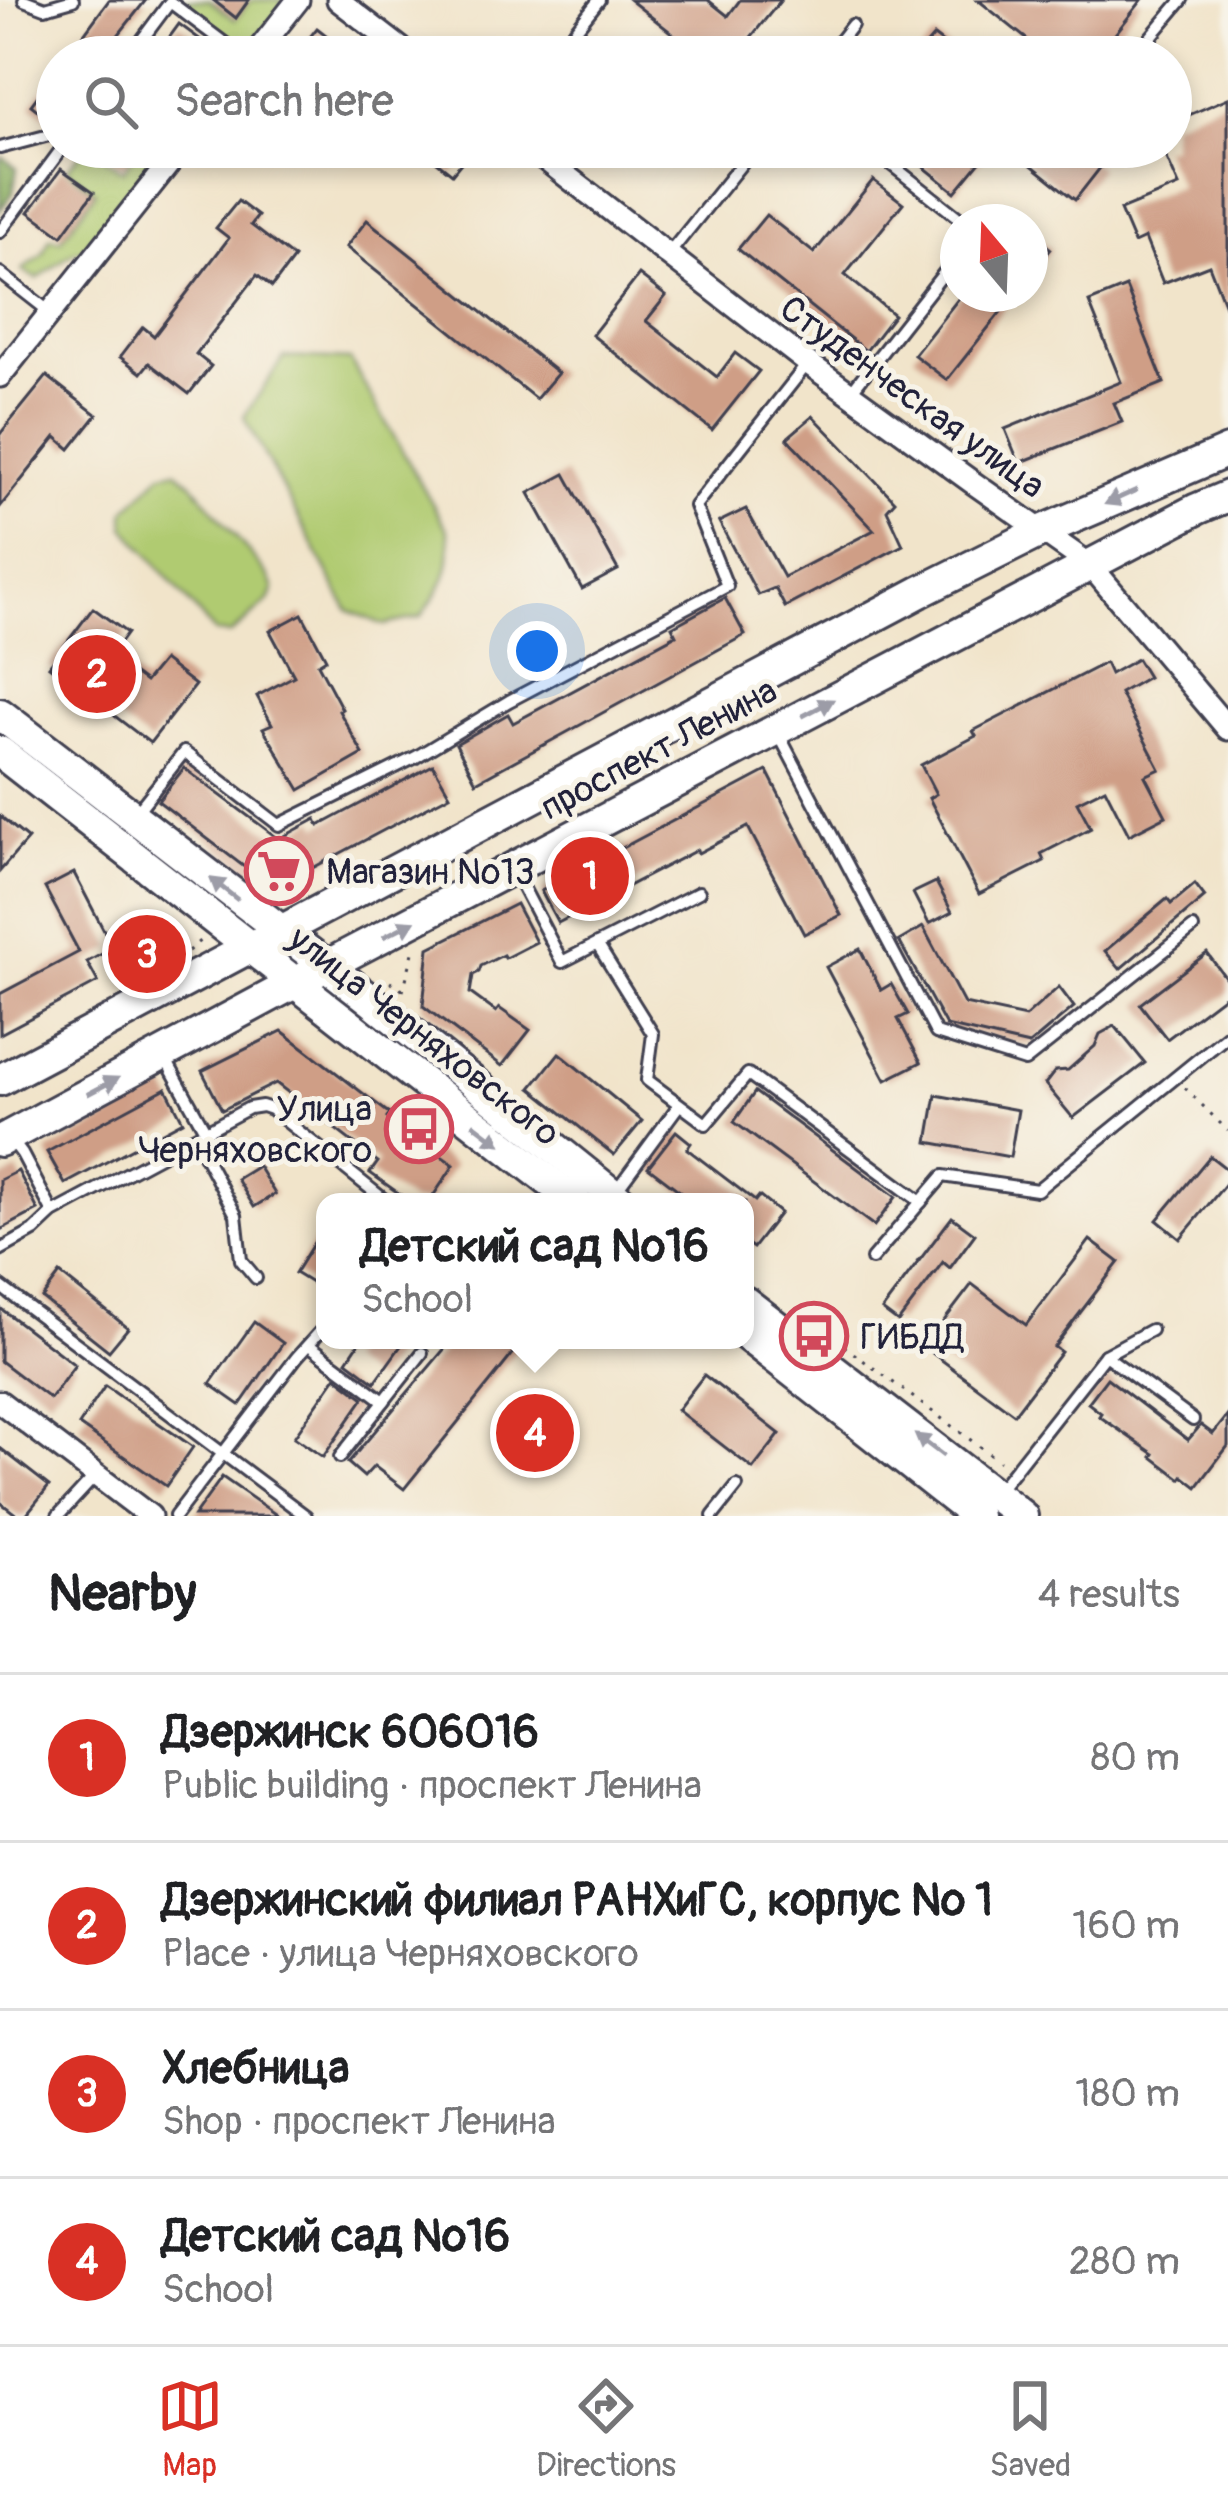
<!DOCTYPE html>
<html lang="en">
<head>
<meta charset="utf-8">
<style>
  :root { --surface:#fff; --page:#f6f6f6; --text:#202124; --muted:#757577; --line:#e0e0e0; --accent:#d93025 }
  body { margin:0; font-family:Pangolin,sans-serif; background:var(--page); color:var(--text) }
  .compass { position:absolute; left:940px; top:204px; width:108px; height:108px; border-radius:50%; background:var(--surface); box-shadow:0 6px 18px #0003; rotate:341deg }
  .you { position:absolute; left:537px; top:651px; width:42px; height:42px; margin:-30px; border:9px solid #fff; border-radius:50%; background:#1a73e8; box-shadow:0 0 0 18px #1a73e833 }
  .badge { display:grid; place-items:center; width:78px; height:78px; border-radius:50%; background:var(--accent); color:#fff; font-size:39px; font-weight:700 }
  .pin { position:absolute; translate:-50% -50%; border:6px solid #fff; box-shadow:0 3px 12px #0006 }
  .popup { position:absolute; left:316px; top:1193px; width:438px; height:156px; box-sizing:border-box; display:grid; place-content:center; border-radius:24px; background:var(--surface); filter:drop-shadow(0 3px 9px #0005); font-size:39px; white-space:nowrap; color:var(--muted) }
  .popup b { font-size:45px; color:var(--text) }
  .popup::after { content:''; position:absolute; left:50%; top:100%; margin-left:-24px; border:24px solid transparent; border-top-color:var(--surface) }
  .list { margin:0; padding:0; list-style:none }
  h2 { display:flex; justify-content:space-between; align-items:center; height:156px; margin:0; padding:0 48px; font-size:51px }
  h2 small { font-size:39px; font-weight:400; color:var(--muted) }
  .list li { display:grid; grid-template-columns:78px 1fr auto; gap:36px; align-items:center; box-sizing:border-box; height:168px; padding:0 48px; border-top:3px solid var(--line) }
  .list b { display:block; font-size:45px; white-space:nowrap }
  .list p { margin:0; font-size:39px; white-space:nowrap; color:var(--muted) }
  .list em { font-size:39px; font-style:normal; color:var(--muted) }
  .icon { flex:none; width:66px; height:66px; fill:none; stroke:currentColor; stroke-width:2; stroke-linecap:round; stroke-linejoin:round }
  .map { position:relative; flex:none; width:1228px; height:1516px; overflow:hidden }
  .search { position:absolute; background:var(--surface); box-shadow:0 6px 18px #0003; left:36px; right:36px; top:36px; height:132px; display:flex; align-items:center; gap:30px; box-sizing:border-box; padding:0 42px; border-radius:66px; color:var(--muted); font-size:45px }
  .sheet { height:828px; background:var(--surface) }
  nav { display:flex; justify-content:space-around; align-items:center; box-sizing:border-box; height:168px; border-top:3px solid var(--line); background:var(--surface); font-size:33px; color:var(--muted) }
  nav a { display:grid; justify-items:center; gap:6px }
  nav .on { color:var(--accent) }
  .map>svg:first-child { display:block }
  .green { fill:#b0cb71; stroke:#697656; stroke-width:3 }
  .forest { fill:#8caf63; stroke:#57684f; stroke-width:3 }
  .building { fill:#cf9e86 }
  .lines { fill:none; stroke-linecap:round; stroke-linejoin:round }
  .lane-casing { stroke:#413f50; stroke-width:16 }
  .street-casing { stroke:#413f50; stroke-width:27 }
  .secondary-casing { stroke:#413f50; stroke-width:36 }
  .path { stroke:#413f50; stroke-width:3; stroke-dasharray:3 9; stroke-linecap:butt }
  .lane { stroke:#fff; stroke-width:10 }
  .street { stroke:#fff; stroke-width:21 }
  .secondary { stroke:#fff; stroke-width:30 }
  .oneway { fill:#9c9ca7 }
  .labels { text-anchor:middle; stroke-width:10; stroke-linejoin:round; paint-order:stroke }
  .street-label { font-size:36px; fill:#22223b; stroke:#f7f3e8 }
  .poi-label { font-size:36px; fill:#22223b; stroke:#f7f3e8; text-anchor:start }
</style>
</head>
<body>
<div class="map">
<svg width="1228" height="1516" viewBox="0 0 1228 1516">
  <rect width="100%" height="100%" fill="#f7f3e8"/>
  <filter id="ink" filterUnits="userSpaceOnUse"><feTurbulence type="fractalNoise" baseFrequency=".00833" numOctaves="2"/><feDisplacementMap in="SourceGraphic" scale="24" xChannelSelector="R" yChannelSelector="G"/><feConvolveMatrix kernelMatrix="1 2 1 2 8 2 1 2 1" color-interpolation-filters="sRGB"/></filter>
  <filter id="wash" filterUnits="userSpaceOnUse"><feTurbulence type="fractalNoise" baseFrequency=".004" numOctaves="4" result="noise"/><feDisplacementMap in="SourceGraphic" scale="48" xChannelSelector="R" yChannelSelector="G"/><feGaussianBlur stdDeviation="2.7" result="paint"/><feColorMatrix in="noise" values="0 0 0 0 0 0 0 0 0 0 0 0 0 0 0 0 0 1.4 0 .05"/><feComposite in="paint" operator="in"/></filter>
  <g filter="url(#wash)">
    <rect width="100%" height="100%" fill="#f1e4ca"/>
    <g class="green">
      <path d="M179 0H209L235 20 251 0H283V6L250 49 240 48Z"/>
      <path d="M86 147H90L123 171 140 147H170L93 249 74 252 37 279 22 270 42 255 50 238 61 240 96 192 67 169Z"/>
      <path d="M284 357 350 360 448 531C454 570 443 585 421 617L384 625 348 610 244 417Z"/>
      <path d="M176 470 191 482 268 576 274 588 269 601 231 634 215 633 125 527V511L162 473Z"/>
    </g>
    <path class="forest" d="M3 157 17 168 13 193 0 210V161Z"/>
    <g id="blocks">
      <g class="building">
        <path d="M109 0H146L101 57H67Z"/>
        <path d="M213 0H249L236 18Z"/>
        <path d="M630 0H708L728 16 740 0H781L735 57H702Z"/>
        <path d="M978 0H1142L1097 57H1049Z"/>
        <path d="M179 24 224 57H155Z"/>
        <path d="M317 28 354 57H294Z"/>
        <path d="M934 36 961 57H916Z"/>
        <path d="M57 70V112L50 120 31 105Z"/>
        <path d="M1228 98V311H1227L1209 265 1163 283 1145 238 1134 243 1120 210 1179 186 1162 147H1171V123Z"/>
        <path d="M98 147H137L123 166Z"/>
        <path d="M418 147H474L452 174Z"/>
        <path d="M899 147H992L955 192Z"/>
        <path d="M1009 147H1073L1100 168 1075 200Z"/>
        <path d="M61 169 94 192 62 236 29 212Z"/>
        <path d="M873 180 903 203 845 275 894 315 866 351 738 249 766 215 814 253Z"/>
        <path d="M238 201 258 216 251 225 294 258 272 287 257 275 196 354 211 366 189 394 149 363 141 373 120 357 143 327 154 336 229 238 216 228Z"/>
        <path d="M367 220 558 373 536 399 346 247Z"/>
        <path d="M1030 232 1051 249 1030 275Z"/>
        <path d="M639 275 666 296 646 321 717 377 735 353 759 371 712 430 592 335Z"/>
        <path d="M1126 287 1164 383 1114 403 1122 422 1019 463 1005 429 1121 382 1089 302Z"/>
        <path d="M962 294H1015L947 380 914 355Z"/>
        <path d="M47 376 97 415 70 449 56 437 0 507V434Z"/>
        <path d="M813 416 895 501 887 510 903 545 785 607 775 588 758 595 719 522 746 509 784 577 874 530 787 438Z"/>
        <path d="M565 474 618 570 582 589 529 493Z"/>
        <path d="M725 598 745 635 476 782 456 744 508 714 513 723 676 635 672 627Z"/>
        <path d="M93 608 127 633 110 656 145 682 163 660 195 685 150 743 49 666Z"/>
        <path d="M302 614 326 659 318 664 342 709 339 711 363 754 300 790 263 728 272 724 257 696 294 676 270 631Z"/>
        <path d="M1137 659 1148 677 1120 693 1160 769 1145 776 1166 816 1129 835 1105 788 1077 802 1091 828 1041 854 1044 861 979 894 929 798 936 794 921 765 976 736 973 731 1105 663 1110 674Z"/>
        <path d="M433 765 450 795 273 889 158 801 184 768 279 839 316 819 319 826Z"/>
        <path d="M767 771 841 915 804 934 748 827 698 853 697 850 558 923 541 891Z"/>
        <path d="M0 816 28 839 0 871Z"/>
        <path d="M74 873 113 948 87 962 98 982 0 1034V994L79 952 45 888Z"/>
        <path d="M936 882 952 912 929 924 913 893Z"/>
        <path d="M1195 884 1205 897 1120 969 1105 951 1167 899 1171 904Z"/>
        <path d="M516 904 536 942 505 958 503 955 481 966 479 972 473 975 470 993 496 1012 499 1008 530 1030 502 1066 423 1006 429 948Z"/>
        <path d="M151 925 165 952 131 969 117 942Z"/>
        <path d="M923 927 964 1004 1025 1017 1059 987 1074 1007 1029 1045 946 1026 899 941Z"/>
        <path d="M860 949 881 990 891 984 908 1014 898 1019 921 1062 886 1080 826 967Z"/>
        <path d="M1207 953 1228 981V993L1167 1039 1140 1004Z"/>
        <path d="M1115 1026 1145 1063 1073 1118 1045 1084 1055 1071 1068 1070 1095 1046 1100 1034Z"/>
        <path d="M282 1031 390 1114 387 1118 454 1165 429 1202H411L370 1173 378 1162 276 1083 222 1110 202 1071Z"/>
        <path d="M559 1053 642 1121 614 1155 531 1088Z"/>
        <path d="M166 1088 183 1121 65 1184 47 1152Z"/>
        <path d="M755 1092 896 1197 874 1226 734 1122Z"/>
        <path d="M936 1095 1018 1110 1010 1157 928 1142Z"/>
        <path d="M676 1131 691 1143 687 1149 755 1201 759 1196 780 1213 753 1248 745 1242V1202H694L648 1167Z"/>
        <path d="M1210 1156 1228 1170V1181L1180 1239 1157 1220Z"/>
        <path d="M258 1166 275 1194 254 1207 237 1179Z"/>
        <path d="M18 1171 38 1210 0 1230V1180Z"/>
        <path d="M952 1217 975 1234 950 1268 943 1262 898 1322 882 1310Z"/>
        <path d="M325 1225V1272L316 1286 295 1273Z"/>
        <path d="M1090 1240 1119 1262 1054 1347 1061 1352 1014 1414 924 1347 972 1284 1026 1325Z"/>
        <path d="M60 1274 128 1328 109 1351 42 1298Z"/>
        <path d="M0 1308 75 1365 50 1399 0 1361Z"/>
        <path d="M254 1322 283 1343 240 1405 210 1384Z"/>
        <path d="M361 1340H405L375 1382 347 1361Z"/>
        <path d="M452 1340H524L404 1489 374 1466 364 1477 348 1463Z"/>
        <path d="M704 1375 780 1434 753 1469 677 1410Z"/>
        <path d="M336 1377 364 1398 323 1457 294 1437Z"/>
        <path d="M1107 1378 1188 1440 1201 1425 1213 1434 1228 1415V1446L1197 1487 1183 1476 1181 1479 1152 1457 1154 1454 1099 1416 1101 1413 1088 1403Z"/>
        <path d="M105 1386 193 1447 166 1486 79 1425Z"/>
        <path d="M0 1448 49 1486 25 1516H18L0 1502Z"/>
        <path d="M222 1477 278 1516H194Z"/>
      </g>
    </g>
  </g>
  <g filter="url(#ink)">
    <use href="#blocks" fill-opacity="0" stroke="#413f50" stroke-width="3"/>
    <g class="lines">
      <g class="lane-casing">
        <g id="lane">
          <path d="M24 0 45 8 73 0"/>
          <path d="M129 57 170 2 243 57"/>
          <path d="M554 57 599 0"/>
          <path d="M827 57 852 25"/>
          <path d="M1134 57 1182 0"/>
          <path d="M869 147 964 222"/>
          <path d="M0 148 57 133"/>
          <path d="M0 232 63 147"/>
          <path d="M668 255 755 147"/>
          <path d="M0 273 51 313"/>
          <path d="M850 393 958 255"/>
          <path d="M778 733 936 1033 1025 1061 1193 928"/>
          <path d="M136 813 184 752 279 825 416 757 509 701 727 586 695 506 808 363"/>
          <path d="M515 872 562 962 699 892"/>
          <path d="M597 944 653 1034 647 1080 706 1124 748 1074 921 1202"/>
          <path d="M165 1058 206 1132"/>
          <path d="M10 1138 22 1154 53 1213"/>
          <path d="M195 1138 236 1215 241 1260 256 1278"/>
          <path d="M615 1192 679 1105"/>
          <path d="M0 1250 34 1231 53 1213 249 1108 262 1106 271 1109 387 1202"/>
          <path d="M872 1259 943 1176 1037 1190 1228 1035"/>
          <path d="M0 1286 306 1516"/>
          <path d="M309 1345 384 1401"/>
          <path d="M1105 1355 1193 1420"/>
          <path d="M340 1457 422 1353"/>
          <path d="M997 1492 1105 1355 1151 1330"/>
          <path d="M58 1516 96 1475"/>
          <path d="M175 1516 297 1357 325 1326"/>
          <path d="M713 1516 737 1486"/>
        </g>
      </g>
      <g class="street-casing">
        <g id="street">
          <path d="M338 0 412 57"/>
          <path d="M253 57 298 0"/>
          <path d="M529 147 808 363 972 482 1090 565 1228 729"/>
          <path d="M0 376 182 147"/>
          <path d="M0 1402 150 1516"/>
        </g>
      </g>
      <g class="secondary-casing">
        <g id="secondary">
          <path d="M0 714 366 996 622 1202"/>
          <path d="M0 752 576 1202"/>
          <path d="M0 1080 920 592 1042 531 1228 451"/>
          <path d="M0 1141 345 956 1197 509 1228 496"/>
          <path d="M745 1302 1022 1516"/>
          <path d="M745 1334 976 1516"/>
        </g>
      </g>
      <g class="path">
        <path d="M188 951 202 939"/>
        <path d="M390 982 404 991"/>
        <path d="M403 991 414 949"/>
        <path d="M1185 1088 1228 1131"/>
        <path d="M844 1346 999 1461"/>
      </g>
      <use href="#lane" class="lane"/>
      <use href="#street" class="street"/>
      <use href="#secondary" class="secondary"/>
    </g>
    <defs><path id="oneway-solid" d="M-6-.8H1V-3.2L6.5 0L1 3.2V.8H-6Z" transform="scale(3)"/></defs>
    <g class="oneway">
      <use href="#oneway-solid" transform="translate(1121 497) rotate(156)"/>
      <use href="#oneway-solid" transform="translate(818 708) rotate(-28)"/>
      <use href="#oneway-solid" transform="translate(224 889) rotate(-142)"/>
      <use href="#oneway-solid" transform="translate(399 929) rotate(-27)"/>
      <use href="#oneway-solid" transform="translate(103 1086) rotate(-28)"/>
      <use href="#oneway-solid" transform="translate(487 1134) rotate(37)"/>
      <use href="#oneway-solid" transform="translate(929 1445) rotate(-143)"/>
    </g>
  </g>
  <defs>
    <g id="supermarket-ring" transform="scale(3.45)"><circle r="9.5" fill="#f7f3e8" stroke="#d1495b" stroke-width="1.5"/><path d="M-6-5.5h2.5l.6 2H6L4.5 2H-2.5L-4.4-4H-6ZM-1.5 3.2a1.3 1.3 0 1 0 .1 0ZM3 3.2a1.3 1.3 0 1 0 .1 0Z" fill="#d1495b"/></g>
    <g id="bus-ring" transform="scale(3.45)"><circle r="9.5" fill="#f7f3e8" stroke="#d1495b" stroke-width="1.5"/><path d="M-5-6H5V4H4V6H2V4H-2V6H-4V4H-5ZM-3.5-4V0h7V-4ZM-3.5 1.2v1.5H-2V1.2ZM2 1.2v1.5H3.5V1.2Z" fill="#d1495b"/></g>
  </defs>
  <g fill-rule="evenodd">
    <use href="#supermarket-ring" x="279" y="871"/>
    <use href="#bus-ring" x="419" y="1129"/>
    <use href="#bus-ring" x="814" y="1336"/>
  </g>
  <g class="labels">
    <g class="street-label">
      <text transform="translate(913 396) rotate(36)" y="13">Студенческая улица</text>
      <text transform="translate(658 748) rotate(-28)" y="13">проспект Ленина</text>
      <text transform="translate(425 1035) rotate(38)" y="13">улица Черняховского</text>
    </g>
    <g class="poi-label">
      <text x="326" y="884">Магазин №13</text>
      <text x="372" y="1121" text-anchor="end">Улица<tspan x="372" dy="41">Черняховского</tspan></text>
      <text x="860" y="1349">ГИБДД</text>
    </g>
  </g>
</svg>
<svg class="compass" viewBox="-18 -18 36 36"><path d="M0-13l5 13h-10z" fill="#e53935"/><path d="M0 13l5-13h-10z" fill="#757577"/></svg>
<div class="you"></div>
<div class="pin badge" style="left:590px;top:876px">1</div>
<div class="pin badge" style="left:97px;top:674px">2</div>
<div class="pin badge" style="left:147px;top:954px">3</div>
<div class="pin badge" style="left:535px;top:1433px">4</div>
<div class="popup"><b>Детский сад №16</b>School</div>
<div class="search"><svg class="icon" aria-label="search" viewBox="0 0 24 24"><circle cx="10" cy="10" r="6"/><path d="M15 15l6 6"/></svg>Search here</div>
</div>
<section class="sheet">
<h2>Nearby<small>4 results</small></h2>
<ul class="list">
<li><span class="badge">1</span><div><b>Дзержинск 606016</b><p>Public building · проспект Ленина</p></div><em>80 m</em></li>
<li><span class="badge">2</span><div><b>Дзержинский филиал РАНХиГС, корпус № 1</b><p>Place · улица Черняховского</p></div><em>160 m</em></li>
<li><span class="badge">3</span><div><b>Хлебница</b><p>Shop · проспект Ленина</p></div><em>180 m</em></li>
<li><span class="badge">4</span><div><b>Детский сад №16</b><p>School</p></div><em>280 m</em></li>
</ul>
</section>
<nav>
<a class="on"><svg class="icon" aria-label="map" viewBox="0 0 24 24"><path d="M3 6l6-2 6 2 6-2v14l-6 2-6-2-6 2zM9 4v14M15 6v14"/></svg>Map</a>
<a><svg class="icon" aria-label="directions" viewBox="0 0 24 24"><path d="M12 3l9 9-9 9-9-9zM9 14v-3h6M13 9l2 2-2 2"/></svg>Directions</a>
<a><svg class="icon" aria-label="saved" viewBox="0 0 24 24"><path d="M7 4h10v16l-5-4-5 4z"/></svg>Saved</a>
</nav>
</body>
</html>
